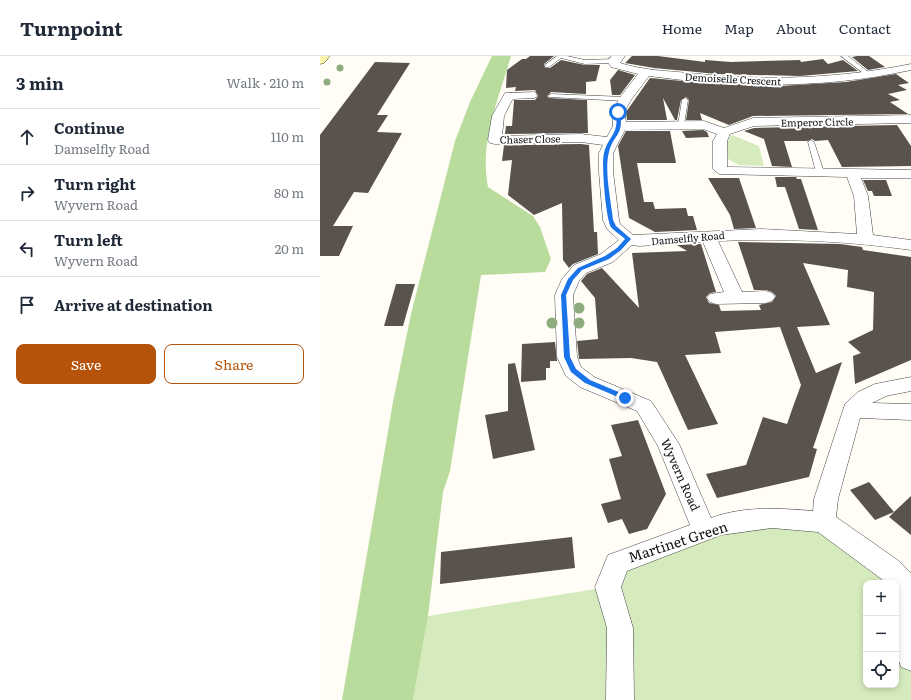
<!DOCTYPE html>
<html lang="en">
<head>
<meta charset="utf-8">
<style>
  :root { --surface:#fff; --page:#f2f2f3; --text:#1f2937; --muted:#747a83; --line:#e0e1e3; --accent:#b45309 }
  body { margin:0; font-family:Literata,serif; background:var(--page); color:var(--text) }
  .controls { position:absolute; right:12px; bottom:12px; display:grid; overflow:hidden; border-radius:8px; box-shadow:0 2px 6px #0003 }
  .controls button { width:36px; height:36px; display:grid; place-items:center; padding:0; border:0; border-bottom:1px solid var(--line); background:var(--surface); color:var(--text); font:20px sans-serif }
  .stop { position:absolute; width:12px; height:12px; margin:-9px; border:3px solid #1a73e8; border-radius:50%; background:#fff }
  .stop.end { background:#1a73e8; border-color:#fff; box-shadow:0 1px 4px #0008 }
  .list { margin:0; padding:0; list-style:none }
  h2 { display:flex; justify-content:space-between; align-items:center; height:52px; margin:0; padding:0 16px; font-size:17px }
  h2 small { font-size:13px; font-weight:400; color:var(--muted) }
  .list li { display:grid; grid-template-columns:26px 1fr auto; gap:12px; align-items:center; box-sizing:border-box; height:56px; padding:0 16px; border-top:1px solid var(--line) }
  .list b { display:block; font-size:15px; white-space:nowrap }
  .list p { margin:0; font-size:13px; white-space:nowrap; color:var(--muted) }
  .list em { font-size:13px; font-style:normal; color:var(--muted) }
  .actions { display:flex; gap:8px; padding:12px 16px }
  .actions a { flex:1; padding:9px 0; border:1px solid var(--accent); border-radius:8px; text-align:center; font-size:14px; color:var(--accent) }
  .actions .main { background:var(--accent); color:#fff }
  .icon { flex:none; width:22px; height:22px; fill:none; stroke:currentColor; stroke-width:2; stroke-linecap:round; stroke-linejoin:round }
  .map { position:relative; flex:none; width:591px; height:644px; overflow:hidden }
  header { display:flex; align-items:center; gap:24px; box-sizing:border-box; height:56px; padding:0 20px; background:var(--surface); border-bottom:1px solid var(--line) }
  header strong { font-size:19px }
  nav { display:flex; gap:22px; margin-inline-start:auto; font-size:14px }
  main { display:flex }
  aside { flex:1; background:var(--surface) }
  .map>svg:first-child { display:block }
  .green { fill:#d5ebbd; fill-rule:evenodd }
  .forest { fill:#b9dc9c }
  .building { fill:#5a524d }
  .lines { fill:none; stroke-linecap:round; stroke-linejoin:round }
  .lane-casing { stroke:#444; stroke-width:1 }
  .street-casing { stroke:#444; stroke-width:1 }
  .secondary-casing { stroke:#333; stroke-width:1 }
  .lane { fill:#fff; fill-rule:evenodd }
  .street { fill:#fff; fill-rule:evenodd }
  .secondary { fill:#fff6b0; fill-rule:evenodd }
  .tree { fill:#8dad7f }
  .route { fill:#1a73e8 }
  .labels { text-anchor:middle; stroke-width:4; stroke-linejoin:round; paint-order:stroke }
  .far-street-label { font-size:10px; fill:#111; stroke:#fff }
  .street-label { font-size:12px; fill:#111; stroke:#fff }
  .near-street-label { font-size:14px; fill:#111; stroke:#fff }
</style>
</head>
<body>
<header>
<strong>Turnpoint</strong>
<nav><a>Home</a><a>Map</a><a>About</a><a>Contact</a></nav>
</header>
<main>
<aside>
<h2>3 min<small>Walk · 210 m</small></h2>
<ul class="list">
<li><svg class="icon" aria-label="ahead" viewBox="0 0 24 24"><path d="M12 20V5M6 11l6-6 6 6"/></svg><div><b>Continue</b><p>Damselfly Road</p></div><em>110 m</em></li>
<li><svg class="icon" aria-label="right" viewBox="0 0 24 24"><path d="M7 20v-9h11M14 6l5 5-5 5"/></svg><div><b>Turn right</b><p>Wyvern Road</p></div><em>80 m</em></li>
<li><svg class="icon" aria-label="left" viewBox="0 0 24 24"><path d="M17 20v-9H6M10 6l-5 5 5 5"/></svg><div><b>Turn left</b><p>Wyvern Road</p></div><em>20 m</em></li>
<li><svg class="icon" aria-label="arrive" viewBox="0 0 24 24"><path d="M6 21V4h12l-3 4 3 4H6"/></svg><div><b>Arrive at destination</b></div></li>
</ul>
<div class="actions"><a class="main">Save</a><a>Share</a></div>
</aside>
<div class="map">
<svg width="591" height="644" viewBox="0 0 591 644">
  <rect width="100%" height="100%" fill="#fffdf5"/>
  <g class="green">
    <path d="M412 79 439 90 444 110 419 109 408 103 407 86Z"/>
    <path d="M503 466 584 527 591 601V644H93L108 560 288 531 297 507 384 474ZM546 527H576V629H546Z"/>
  </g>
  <path class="forest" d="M172 0H191C179 42 159 86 168 131L213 160 220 171 231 203 225 216 161 219 130 415 123 436 108 560 93 644H22L73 346 91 258 135 85 150 46Z"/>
  <g class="building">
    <path d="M210 0H234L224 8 225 12H230L241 4 265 9H280L276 25 266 26V38L231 36 227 40 229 42 267 44 268 77 185 78 186 70H192L194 44H215L218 40 215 34 195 35 196 31 186 32 187 14 202 3H206Z"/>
    <path d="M312 0H338L385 6V4L411 6 480 4 481 6 503 3 508 8 523 4 538 15 480 20 397 18 334 12 305 7Z"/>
    <path d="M537 0H549L565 11 548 14 532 1Z"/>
    <path d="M55 6 90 7 57 59H68L57 76 82 77 48 137 34 136 13 170H33L19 200H0V79Z"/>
    <path d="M298 14 315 19 300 39H292L290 24Z"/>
    <path d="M576 18 589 27 578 29 587 34 568 38 580 44 570 46 588 58 433 60 409 69 380 57 382 64H366L369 44 366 41 361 44 357 64H355L343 42 347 64H307L306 56 330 22 395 28 460 30 526 26Z"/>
    <path d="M577 69 591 90V110L522 111 508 84 495 85 492 83 487 85H464L472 111 452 110 444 83 424 75 434 72Z"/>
    <path d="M383 74 387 76 389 81 366 82 362 75Z"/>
    <path d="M306 75H350L356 107H317L324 146H333L335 153 366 152 368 160H373L377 174 335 176 309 162 298 90Z"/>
    <path d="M261 88 269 89 274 176H277L278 198 253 208 249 212 243 204 242 147 214 159 188 139 192 104 182 105 184 89Z"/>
    <path d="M455 121H476L477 123H481L498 174 479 173 465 131H457Z"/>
    <path d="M388 122H419L436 172 414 173 410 159Z"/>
    <path d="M543 124H566L572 140H554L552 135H548Z"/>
    <path d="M418 186 520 188 542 191 543 194 591 201V304L535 328 533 300 541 297 528 286 553 274 554 236 527 231 528 214 483 207 510 269 477 271 496 317 522 306 493 392 497 393 489 421 397 442 386 418 426 409 443 361 467 368 474 348 481 329 460 271 395 276 401 297 365 299 398 368 368 374 337 306 311 302 259 303 257 285 278 283 275 242 261 225 267 218 282 212 319 252 312 197 367 195 357 189 381 188 396 236 390 237 386 241 389 247 399 249 401 255 441 254 439 249 452 246 456 240 452 236 446 234H434Z"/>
    <path d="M76 228H95L83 270H64Z"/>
    <path d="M235 286 237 305H230V312H226V324L201 326 202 288Z"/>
    <path d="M195 307 215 394 173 403 165 359 188 355V308Z"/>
    <path d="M318 364 346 438 327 473 309 478 302 463 288 467 281 448 301 443 289 403 302 400 291 369Z"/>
    <path d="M549 426 574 456 591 440V479L569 461 574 456 555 464 530 434Z"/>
    <path d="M252 481 255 512 120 528 121 496Z"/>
  </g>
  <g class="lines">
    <g class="lane-casing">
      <g id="lane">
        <path d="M237 0H247L265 4 293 3 296 5 293 7 265 8 241 2 229 11H225V9Z"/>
        <path d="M521 0H528L552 19 547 20Z"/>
        <path d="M231 38 305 41 308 43 305 45 229 41 228 40Z"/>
        <path d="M365 42 368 44 364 69 361 71 358 69 362 44Z"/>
        <path d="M491 84 494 86 504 116 503 118 496 116 488 86Z"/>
      </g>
    </g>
    <g class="street-casing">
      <path id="street" d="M292 0H305L300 7C322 14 346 15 369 17 444 25 517 23 591 8V14C504 33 417 32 329 20L311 44 304 56 306 66 384 65 404 72 433 62 591 59V67L434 70 410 78 407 85V111L591 114V122H541L548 140 553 179 591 184V194C527 185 463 182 398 185L422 236 446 235 452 237 455 241 452 245 446 247 396 248 390 246 387 242 390 238 404 236 383 186 319 190 312 189 293 206 266 217 259 225 253 239 257 301 261 311 274 321 331 345 359 388 391 462C423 450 459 452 493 455L494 443 525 348 538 336 555 328 591 321V335L566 340 552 347 591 348V364L540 362 518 443 516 461 579 505 591 517V615L581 611 576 596V527H567L498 476 452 472 401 479 307 515 301 531 313 572 314 644H286L287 572 275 531 288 499 370 469 338 390 317 355 260 331 246 320 237 301 235 239 242 223 254 209 281 198 299 184 287 173 283 164 279 116V97L283 89 261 86 175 88 170 87 168 84 172 60 185 37 215 36 217 39 215 42 193 43 191 46 184 60 182 80 261 78 287 81 293 70 292 56 301 40 318 18 291 11 287 5ZM383 73 397 78 393 85V113L399 118 527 121 534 140 537 178 441 173 313 179 300 168 299 164 293 116V97L305 74Z"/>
    </g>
    <g class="secondary-casing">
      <path id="secondary" d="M0 0H10L4 7 0 8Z"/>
    </g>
    <use href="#lane" class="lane"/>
    <use href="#street" class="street"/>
    <use href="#secondary" class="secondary"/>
  </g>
  <g class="tree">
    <circle cx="20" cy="12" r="3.5"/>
    <circle cx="7" cy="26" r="3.5"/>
    <circle cx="259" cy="252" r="5.5"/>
    <circle cx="232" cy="267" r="5.5"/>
    <circle cx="259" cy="267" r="5.5"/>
  </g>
  <path class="route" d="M296 56H300C304 80 294 77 289 96 284 114 291 145 293 164L296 170 311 183 301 194 289 203 262 214 253 224 246 239 250 301 256 313 270 324 308 340V344H305L265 327 251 316 244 301 241 239 248 223 258 212 285 200 297 192 305 183C301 179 294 175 291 171 286 163 281 107 284 97 289 78 299 80 296 56Z"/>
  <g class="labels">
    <g class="far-street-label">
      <text transform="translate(413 23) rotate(3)" y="4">Demoiselle Crescent</text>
      <text transform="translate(497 66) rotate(-1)" y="4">Emperor Circle</text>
      <text transform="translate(210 83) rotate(-1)" y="4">Chaser Close</text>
      <text transform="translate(368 182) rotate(-5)" y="4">Damselfly Road</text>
    </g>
    <g class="street-label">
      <text transform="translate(360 419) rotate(66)" y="4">Wyvern Road</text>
    </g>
    <g class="near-street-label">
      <text transform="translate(358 486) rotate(-18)" y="5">Martinet Green</text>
    </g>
  </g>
</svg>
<div class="controls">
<button>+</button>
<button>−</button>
<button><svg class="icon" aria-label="locate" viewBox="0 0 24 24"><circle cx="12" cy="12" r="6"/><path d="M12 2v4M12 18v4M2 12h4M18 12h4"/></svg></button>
</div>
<div class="stop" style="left:298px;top:56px"></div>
<div class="stop end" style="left:305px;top:342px"></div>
</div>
</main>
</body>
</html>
